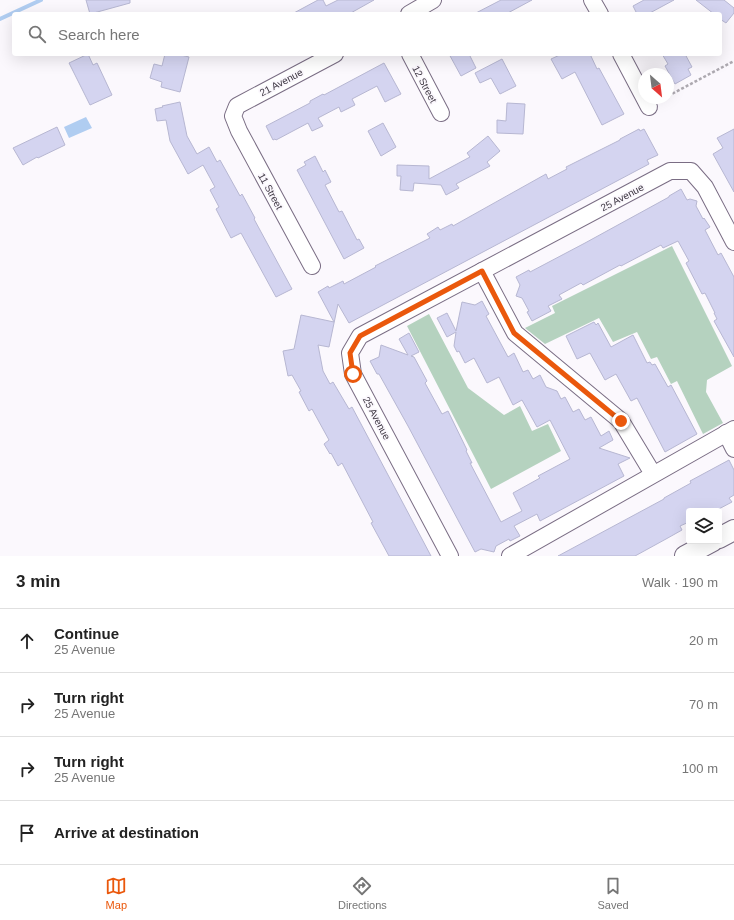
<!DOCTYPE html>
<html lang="en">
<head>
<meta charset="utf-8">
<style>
  :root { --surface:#fff; --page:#f2f2f2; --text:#222; --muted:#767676; --line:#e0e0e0; --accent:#ea580c }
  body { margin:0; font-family:Helvetica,sans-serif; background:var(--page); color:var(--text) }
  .controls { position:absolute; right:12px; bottom:12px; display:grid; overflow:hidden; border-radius:4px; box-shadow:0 4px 16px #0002 }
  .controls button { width:36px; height:36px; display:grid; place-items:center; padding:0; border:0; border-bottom:1px solid var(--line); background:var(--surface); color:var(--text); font:20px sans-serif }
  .compass { position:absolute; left:638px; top:68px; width:36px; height:36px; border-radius:50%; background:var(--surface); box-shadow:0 4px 16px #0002; rotate:152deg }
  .stop { position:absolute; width:12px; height:12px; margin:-9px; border:3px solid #ea580c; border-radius:50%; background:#fff }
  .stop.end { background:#ea580c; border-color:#fff; box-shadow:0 1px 4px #0008 }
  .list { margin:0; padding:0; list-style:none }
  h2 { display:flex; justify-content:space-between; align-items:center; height:52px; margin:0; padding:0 16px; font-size:17px }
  h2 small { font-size:13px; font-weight:400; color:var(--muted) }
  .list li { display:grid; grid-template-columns:26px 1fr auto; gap:12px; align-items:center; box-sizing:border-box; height:64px; padding:0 16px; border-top:1px solid var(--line) }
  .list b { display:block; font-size:15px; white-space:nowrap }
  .list p { margin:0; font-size:13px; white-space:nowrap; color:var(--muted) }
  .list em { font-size:13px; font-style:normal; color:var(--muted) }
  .icon { flex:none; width:22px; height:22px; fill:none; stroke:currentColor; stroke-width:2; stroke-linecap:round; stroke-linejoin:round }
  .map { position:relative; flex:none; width:734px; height:556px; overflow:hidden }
  .search { position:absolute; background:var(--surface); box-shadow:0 4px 16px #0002; left:12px; right:12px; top:12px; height:44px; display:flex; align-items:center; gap:10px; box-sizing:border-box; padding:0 14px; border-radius:4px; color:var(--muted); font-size:15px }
  .sheet { height:308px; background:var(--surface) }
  nav { display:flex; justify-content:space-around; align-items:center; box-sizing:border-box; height:56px; border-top:1px solid var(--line); background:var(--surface); font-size:11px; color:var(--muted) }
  nav a { display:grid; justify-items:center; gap:2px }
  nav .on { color:var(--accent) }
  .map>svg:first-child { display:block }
  .green { fill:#b5d2bf }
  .water { fill:#b0cdf1 }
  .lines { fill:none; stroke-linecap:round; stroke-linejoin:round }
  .stream { stroke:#b0cdf1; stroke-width:4 }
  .building { fill:#d4d4f0; stroke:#b7b7d2 }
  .minor-casing { stroke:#7a6d84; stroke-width:18 }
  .tertiary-casing { stroke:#7a6d84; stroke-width:22 }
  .path { stroke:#ada9b0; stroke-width:2.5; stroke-dasharray:3 2; stroke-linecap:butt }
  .minor { stroke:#fff; stroke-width:16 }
  .tertiary { stroke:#fff; stroke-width:20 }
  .route { stroke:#ea580c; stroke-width:5 }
  .labels { text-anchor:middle; stroke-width:3.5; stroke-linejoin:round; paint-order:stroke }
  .street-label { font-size:10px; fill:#403a45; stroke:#fbf8fd }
</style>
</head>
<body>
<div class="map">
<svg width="734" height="556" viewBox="0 0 734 556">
  <rect width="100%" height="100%" fill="#fbf8fd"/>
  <g class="green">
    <path d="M672 246 732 366 707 380 706 392 723 423 703 434 677 381 671 384 657 357 651 359 637 332 613 342 599 318 545 344 525 328 555 313 552 306Z"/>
    <path d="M429 314 468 388 504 415 520 406 532 431 548 424 561 451 491 489 407 326Z"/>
  </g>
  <path class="water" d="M86 117 92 128 69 138 64 127Z"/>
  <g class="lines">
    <path class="stream" d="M0 19 41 0"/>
  </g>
  <g class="building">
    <path d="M86 0H130V3L90 14Z"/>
    <path d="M318 0H323L326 6 338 0H374L349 14H292Z"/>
    <path d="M501 0H532L506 14H474Z"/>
    <path d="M644 0H674L648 14H637L633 6Z"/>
    <path d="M696 0H724L734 8V13L726 23 720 19V14H714Z"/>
    <path d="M88 54 93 65 97 63 112 95 90 105 69 63Z"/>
    <path d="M165 54H177L189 57 180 92 161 87 162 82 150 78 154 64 162 66Z"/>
    <path d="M449 54H469L476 68 461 76Z"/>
    <path d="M562 54H590L597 69 599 68 624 114 602 125 575 72 562 79 551 59Z"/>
    <path d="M662 54H685L692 67 688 69 691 75 675 84 665 66 668 64Z"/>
    <path d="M502 59 516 86 500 94 491 78 480 83 475 73Z"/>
    <path d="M384 63 401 94 385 102 377 86 352 99 355 105 341 112 339 107 318 118 323 126 312 131 308 123 276 140 275 139 273 140 266 126 310 103V101L323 94 324 95Z"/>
    <path d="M180 102 187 136 197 154 209 147 217 162 220 160 240 196 242 194 255 218 254 219 292 289 276 297 241 233 231 238 216 209 219 207 210 190 215 187 203 165 188 174 170 141 166 120 157 121 155 109 163 107 162 106Z"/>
    <path d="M507 103 525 104 523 134 497 133V120L506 121Z"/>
    <path d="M383 123 396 147 381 156 368 131Z"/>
    <path d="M57 127 65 145 38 158 37 157 23 165 13 148Z"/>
    <path d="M639 129 640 131 644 129 658 155 647 160 649 164 349 323 338 304 329 347 318 345 323 371 330 384 333 382 349 409 352 407 431 556H389L371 523 373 522 342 463 338 466 331 453 330 454 324 444 329 440 312 409 309 411 299 392 301 391 292 375 288 376 283 351 294 349 301 315 334 322 318 292 328 286 329 288 343 281 344 284 376 267 375 266 430 238 427 234 438 227 440 230 452 224 453 226 546 174 548 179 567 169 566 167 620 140V139Z"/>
    <path d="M734 129V192L713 154 723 148 717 138Z"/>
    <path d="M488 136 500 151 487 162 490 166 456 184 459 188 446 195 441 185 414 183 413 191 400 190 401 176H397V165L429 166V179L470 157 467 153Z"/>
    <path d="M315 156 323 172 325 170 331 182 325 185 339 212 342 211 357 240 359 239 364 248 344 259 297 170 306 165 304 162Z"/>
    <path d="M681 189 687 200 690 199 697 201 696 206 703 219 704 218 710 227 705 230 718 255 721 253 734 277V357L714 321 717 319 714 313H715L705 293 702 294 686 263 689 261 678 241 663 248 661 245 621 266 620 265 583 285 581 283 559 295 562 299 548 306 551 311 532 321 527 312 529 311 522 298 516 296 520 285 516 277 529 270 530 272 585 243 669 197V196Z"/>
    <path d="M482 301 489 314 486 316 508 357 514 353 523 372 528 370 533 379 540 375 546 387 557 391 561 399 565 397 573 412 579 409 585 420 591 417 601 436 609 431 613 440 599 448 630 458 618 464 624 476 540 521 537 514 514 526 520 536 510 541 509 539 496 546 494 552 481 549 475 552 408 426 379 374H377L370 361 379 357 381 345 408 355 399 339 409 333 419 352 411 356 414 357 427 381 425 383 442 414 448 411 467 450 466 451 472 463H470L501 522 522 511 513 493 540 478 538 476 570 459 550 420 537 427 522 400 513 405 499 377 487 383 474 358 465 363 459 351 457 352 454 346 456 332 447 337 437 318 447 313 456 331 462 302 475 305Z"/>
    <path d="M594 322 596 325 598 323 611 347 633 335 647 363 650 362 652 365 655 364 668 387 671 385 697 434 665 452 637 398 631 401 616 374 605 380 590 353 577 359 566 336Z"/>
    <path d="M729 460 734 470V495L729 498 732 502 715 511H689V522L680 526 682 530 666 539 635 556H558L664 499V498L691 483 690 481Z"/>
  </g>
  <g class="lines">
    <g class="minor-casing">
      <g id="minor">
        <path d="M592 0 600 14"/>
        <path d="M409 14 433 0"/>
        <path d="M410 54 441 113"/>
        <path d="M621 54 649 107"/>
        <path d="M312 266 239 131 233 116 237 106 335 54"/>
        <path d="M482 271 515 333 621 421 653 474"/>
        <path d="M726 433 734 449"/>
        <path d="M450 556 353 374 350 353 360 336 670 171H691L705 187 734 242"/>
        <path d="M510 556 734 429"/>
      </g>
    </g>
    <g class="tertiary-casing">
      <g id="tertiary">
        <path d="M719 538 734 530"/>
        <path d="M685 556 713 541"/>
      </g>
    </g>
    <path class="path" d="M668 96 734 61"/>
    <use href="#minor" class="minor"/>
    <use href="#tertiary" class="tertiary"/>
  </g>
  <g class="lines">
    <path class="route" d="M353 374 350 353 360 336 482 271 514 333 621 421"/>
  </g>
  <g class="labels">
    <g class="street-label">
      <text transform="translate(281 82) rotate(-28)" y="4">21 Avenue</text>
      <text transform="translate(425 84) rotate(62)" y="4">12 Street</text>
      <text transform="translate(271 191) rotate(61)" y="4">11 Street</text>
      <text transform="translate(622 197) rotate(-28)" y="4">25 Avenue</text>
      <text transform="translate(377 418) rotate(62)" y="4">25 Avenue</text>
    </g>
  </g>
</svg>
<div class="controls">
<button><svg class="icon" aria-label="layers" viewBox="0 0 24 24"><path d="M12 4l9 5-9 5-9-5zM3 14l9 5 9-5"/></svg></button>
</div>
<svg class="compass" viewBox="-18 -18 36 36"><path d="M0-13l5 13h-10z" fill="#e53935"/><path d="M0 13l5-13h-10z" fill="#767676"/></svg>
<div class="stop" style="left:353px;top:374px"></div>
<div class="stop end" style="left:621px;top:421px"></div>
<div class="search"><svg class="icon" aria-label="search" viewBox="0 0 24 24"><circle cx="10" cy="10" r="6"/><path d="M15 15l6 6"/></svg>Search here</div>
</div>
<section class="sheet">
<h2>3 min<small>Walk · 190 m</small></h2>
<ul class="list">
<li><svg class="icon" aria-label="ahead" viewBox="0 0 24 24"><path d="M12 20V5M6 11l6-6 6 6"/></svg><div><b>Continue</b><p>25 Avenue</p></div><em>20 m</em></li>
<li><svg class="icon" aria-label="right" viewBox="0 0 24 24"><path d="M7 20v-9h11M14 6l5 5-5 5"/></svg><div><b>Turn right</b><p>25 Avenue</p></div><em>70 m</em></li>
<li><svg class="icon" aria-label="right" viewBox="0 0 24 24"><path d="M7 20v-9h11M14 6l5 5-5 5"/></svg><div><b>Turn right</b><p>25 Avenue</p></div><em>100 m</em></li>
<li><svg class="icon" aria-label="arrive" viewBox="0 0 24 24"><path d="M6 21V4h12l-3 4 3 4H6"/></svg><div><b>Arrive at destination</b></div></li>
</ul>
</section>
<nav>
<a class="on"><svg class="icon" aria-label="map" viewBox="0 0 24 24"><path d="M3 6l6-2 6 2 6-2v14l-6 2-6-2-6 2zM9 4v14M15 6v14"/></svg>Map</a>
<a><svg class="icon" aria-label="directions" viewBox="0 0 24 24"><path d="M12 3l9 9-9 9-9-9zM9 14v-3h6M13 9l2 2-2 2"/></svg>Directions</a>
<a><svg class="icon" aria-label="saved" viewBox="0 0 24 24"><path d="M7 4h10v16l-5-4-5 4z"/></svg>Saved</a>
</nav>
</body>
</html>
